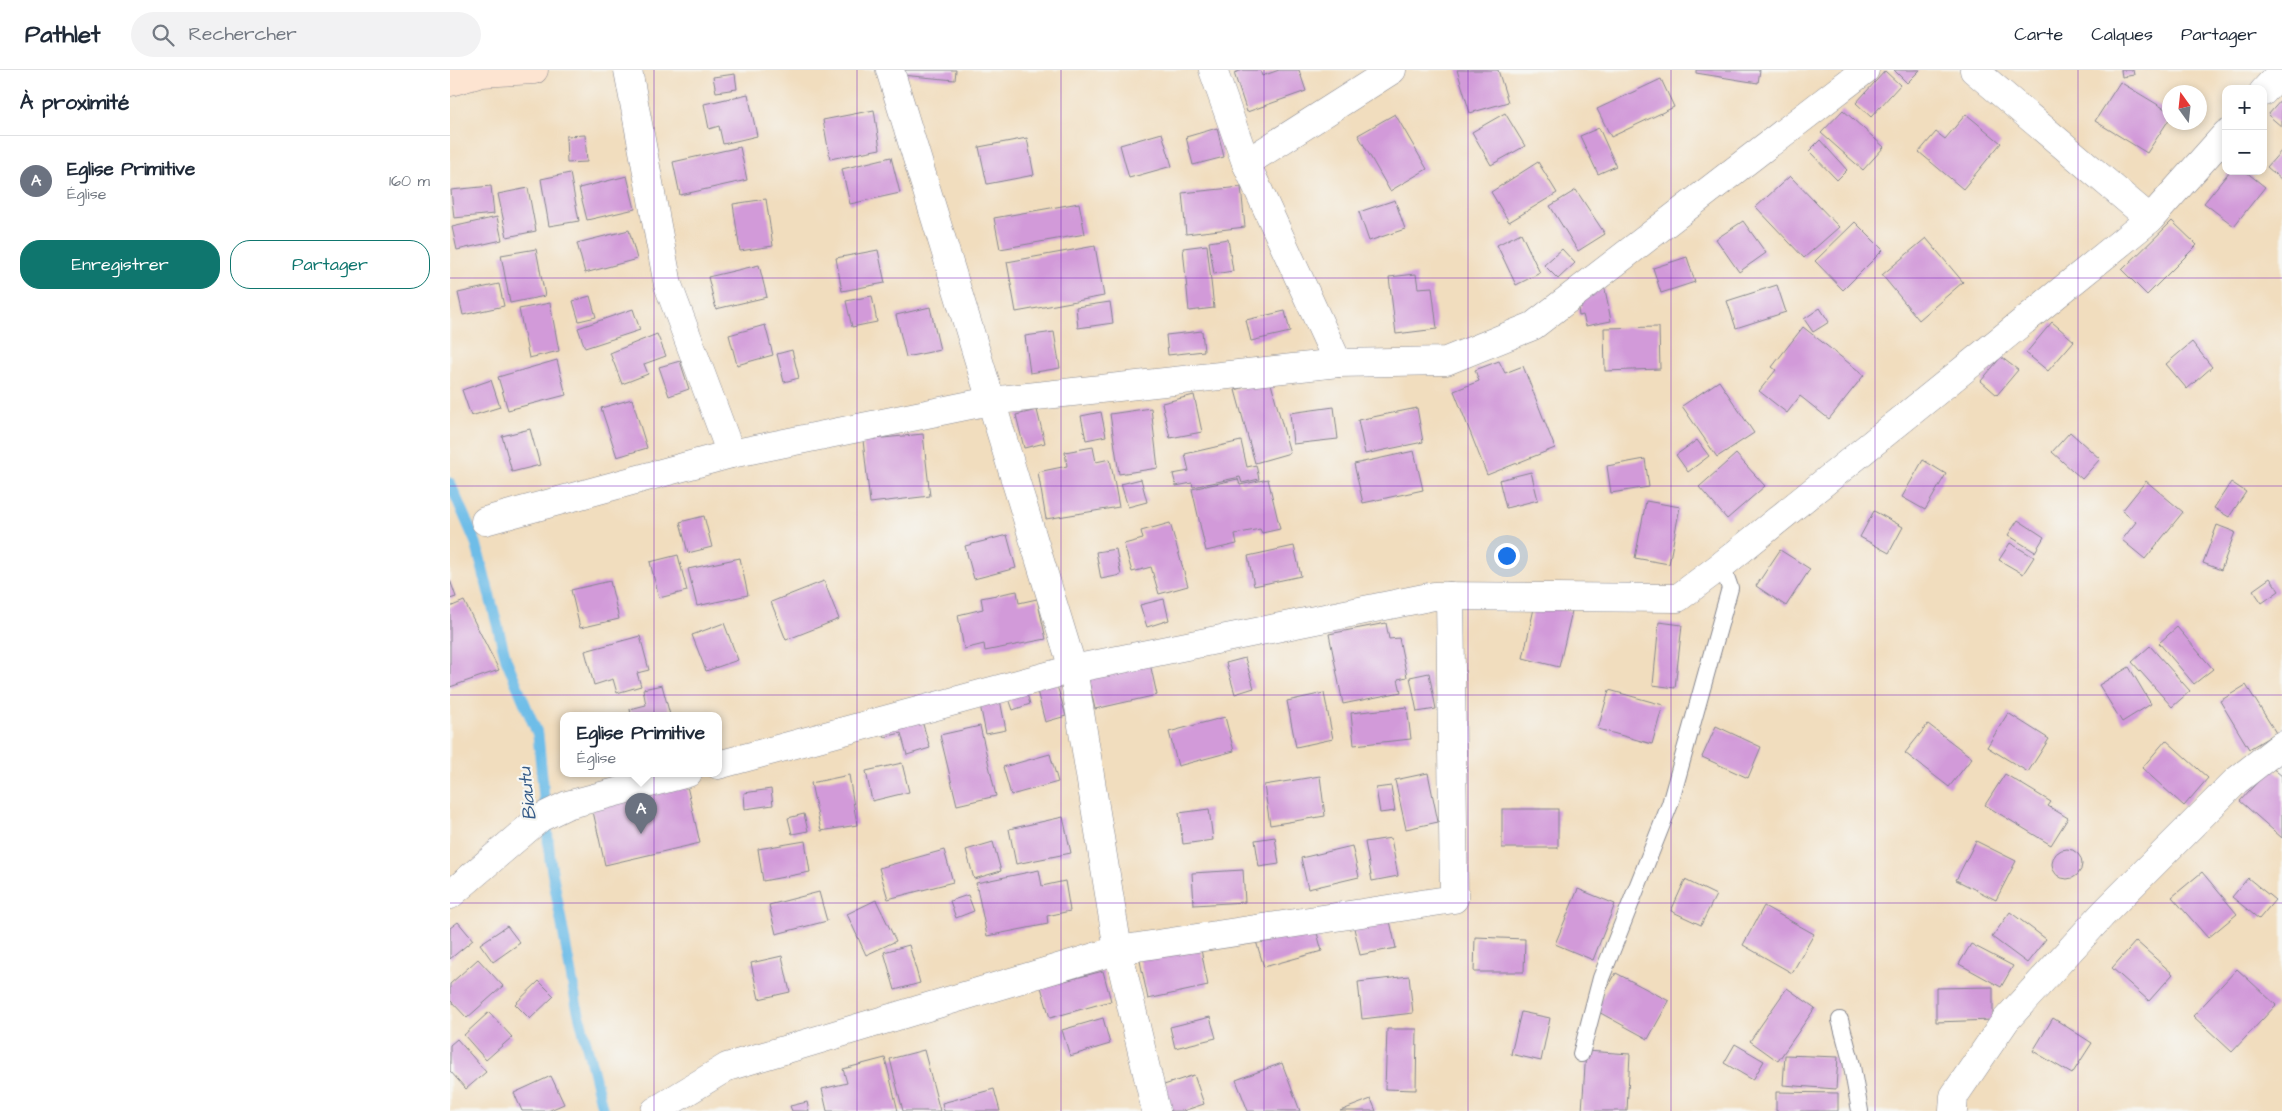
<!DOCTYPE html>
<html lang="fr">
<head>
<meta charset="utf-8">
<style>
  :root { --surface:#fff; --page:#f2f2f3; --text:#1f2937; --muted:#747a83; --line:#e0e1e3; --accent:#0f766e }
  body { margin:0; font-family:"Architects Daughter",sans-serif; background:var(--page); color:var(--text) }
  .controls { position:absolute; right:15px; top:15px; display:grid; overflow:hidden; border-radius:10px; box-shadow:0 2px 8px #0003 }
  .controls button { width:45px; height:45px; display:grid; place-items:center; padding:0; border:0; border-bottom:1px solid var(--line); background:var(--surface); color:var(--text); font:25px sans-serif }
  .compass { position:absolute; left:1712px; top:15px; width:45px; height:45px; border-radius:50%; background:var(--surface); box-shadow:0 2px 8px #0003; rotate:345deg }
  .you { position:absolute; left:1056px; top:485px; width:18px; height:18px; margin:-12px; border:4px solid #fff; border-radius:50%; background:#1a73e8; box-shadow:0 0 0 8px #1a73e833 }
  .badge { display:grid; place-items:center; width:32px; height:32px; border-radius:50%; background:var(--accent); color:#fff; font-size:16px; font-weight:700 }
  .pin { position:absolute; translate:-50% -41px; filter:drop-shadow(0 1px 2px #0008) }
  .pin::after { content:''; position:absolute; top:26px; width:18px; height:15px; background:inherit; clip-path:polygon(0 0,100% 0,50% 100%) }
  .popup { position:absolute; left:110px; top:642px; width:162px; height:65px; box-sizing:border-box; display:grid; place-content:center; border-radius:10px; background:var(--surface); filter:drop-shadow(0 1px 4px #0005); font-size:16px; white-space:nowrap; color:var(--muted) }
  .popup b { font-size:19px; color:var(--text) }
  .popup::after { content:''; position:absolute; left:50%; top:100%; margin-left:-10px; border:10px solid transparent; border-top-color:var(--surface) }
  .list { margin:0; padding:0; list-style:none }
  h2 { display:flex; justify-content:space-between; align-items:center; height:65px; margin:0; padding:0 20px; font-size:21px }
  h2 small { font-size:16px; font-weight:400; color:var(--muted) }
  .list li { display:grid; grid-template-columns:32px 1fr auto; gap:15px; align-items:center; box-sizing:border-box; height:90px; padding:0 20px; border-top:1px solid var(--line) }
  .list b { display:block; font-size:19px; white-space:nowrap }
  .list p { margin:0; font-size:16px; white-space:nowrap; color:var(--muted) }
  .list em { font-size:16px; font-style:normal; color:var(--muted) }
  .actions { display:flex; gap:10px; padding:15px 20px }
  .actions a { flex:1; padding:11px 0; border:1px solid var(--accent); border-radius:20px; text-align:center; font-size:18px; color:var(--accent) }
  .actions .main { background:var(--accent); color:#fff }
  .icon { flex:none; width:28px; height:28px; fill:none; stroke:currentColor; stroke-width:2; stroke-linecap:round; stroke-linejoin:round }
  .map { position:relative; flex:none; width:1832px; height:1041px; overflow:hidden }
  header { display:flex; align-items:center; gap:30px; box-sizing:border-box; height:70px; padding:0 25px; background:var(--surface); border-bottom:1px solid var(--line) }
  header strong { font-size:24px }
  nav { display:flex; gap:28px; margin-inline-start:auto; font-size:18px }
  .search { width:350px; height:45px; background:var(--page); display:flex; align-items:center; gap:12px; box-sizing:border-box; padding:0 18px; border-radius:28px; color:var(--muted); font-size:19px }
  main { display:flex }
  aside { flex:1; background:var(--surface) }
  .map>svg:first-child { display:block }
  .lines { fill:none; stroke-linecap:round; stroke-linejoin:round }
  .stream { stroke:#6ebde8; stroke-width:11 }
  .building { fill:#d29ad9 }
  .lane-casing { stroke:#86868e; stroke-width:18 }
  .street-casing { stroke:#86868e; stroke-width:29 }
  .secondary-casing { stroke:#86868e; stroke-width:29 }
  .lane { stroke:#fff; stroke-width:16 }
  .street { stroke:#fff; stroke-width:28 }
  .secondary { stroke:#fde4d1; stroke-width:28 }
  .grid { fill:none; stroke:#7b2cbf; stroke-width:1; stroke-opacity:0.55 }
  .labels { text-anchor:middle; stroke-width:4.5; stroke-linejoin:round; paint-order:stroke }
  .water-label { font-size:19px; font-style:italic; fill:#345a87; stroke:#f6f6f2 }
</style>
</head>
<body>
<header>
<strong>Pathlet</strong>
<div class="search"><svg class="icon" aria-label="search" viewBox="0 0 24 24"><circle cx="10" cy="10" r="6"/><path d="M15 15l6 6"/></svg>Rechercher</div>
<nav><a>Carte</a><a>Calques</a><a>Partager</a></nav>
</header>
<main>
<aside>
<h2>À proximité<small></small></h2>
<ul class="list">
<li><span class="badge" style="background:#6b7280">A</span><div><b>Eglise Primitive</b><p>Église</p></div><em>160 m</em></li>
</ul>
<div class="actions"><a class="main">Enregistrer</a><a>Partager</a></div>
</aside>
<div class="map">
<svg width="1832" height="1041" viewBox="0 0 1832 1041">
  <rect width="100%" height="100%" fill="#f6f6f2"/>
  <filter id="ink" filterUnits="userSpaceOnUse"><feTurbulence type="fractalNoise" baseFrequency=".02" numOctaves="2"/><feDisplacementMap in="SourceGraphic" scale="10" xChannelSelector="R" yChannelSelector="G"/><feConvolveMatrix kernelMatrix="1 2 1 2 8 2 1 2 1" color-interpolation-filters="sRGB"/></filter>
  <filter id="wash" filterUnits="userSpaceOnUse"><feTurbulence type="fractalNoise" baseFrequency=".0096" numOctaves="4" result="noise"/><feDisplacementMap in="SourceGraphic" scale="20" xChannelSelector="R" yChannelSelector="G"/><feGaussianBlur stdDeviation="1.12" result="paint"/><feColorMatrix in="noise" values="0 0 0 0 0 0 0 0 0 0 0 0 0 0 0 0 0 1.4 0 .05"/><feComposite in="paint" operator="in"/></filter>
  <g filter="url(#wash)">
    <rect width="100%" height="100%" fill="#f1ddbe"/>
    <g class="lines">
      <path class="stream" d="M0 413 26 473 56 589 88 665 100 790 126 932 153 1041"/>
    </g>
    <g id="blocks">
      <g class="building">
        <path d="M451 0H506L505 10 451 5Z"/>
        <path d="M793 0H810L812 6 829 0H849L856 21 797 42 784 3Z"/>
        <path d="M1007 0H1048L1058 32 1020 43Z"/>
        <path d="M1246 0H1310L1308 13 1246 3Z"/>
        <path d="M1444 0H1470L1457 13Z"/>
        <path d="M1671 0H1683L1684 5 1672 7Z"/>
        <path d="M1435 1 1450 15 1421 47 1406 33Z"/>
        <path d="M285 4 287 19 266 22 263 7Z"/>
        <path d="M1211 9 1224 37 1161 67 1147 39Z"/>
        <path d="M1670 12 1720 42V48L1697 83 1645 51Z"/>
        <path d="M298 24 307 66 273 74 269 56 259 59 254 34Z"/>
        <path d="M1832 29V57L1818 45Z"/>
        <path d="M424 40 430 79 380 89 373 50Z"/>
        <path d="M1393 40 1434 77 1413 100 1371 63Z"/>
        <path d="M1055 43 1075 76 1041 95 1022 62Z"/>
        <path d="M945 44 977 99 940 121 908 65Z"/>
        <path d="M1516 44 1551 73 1513 119 1469 82 1486 62 1495 69Z"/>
        <path d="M767 58 774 87 743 95 736 67Z"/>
        <path d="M1149 58 1166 96 1148 104 1130 66Z"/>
        <path d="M712 63 722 96 679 108 670 75Z"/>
        <path d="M135 65 137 92 117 93 116 66Z"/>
        <path d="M577 68 584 105 537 114 529 77Z"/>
        <path d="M1370 70 1397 100 1387 110 1359 81Z"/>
        <path d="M290 77 297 110 230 125 223 92Z"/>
        <path d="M1832 80V110L1817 97Z"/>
        <path d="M441 87 450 123 400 134 392 99Z"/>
        <path d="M1088 92 1107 123 1059 152 1041 122Z"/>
        <path d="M1780 101H1795L1815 117 1784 156 1754 133Z"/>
        <path d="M120 103 129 151 99 156 91 109Z"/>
        <path d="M177 106 185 139 137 150 129 118Z"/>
        <path d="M1340 106 1389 157 1354 188 1306 137Z"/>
        <path d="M41 116 44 144 4 148 1 120Z"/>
        <path d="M791 117 795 157 736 164 732 123Z"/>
        <path d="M78 118 86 161 57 167 48 124Z"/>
        <path d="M1126 120 1155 164 1128 181 1100 136Z"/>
        <path d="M316 129 323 176 290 181 283 134Z"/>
        <path d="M945 130 955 159 919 171 909 142Z"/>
        <path d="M629 133 635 164 550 179 544 148Z"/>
        <path d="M47 147 52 170 7 180 2 157Z"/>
        <path d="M1293 151 1316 183 1289 202 1266 169Z"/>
        <path d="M1722 151 1747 175 1697 225 1672 200Z"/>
        <path d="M1405 152 1433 180 1393 220 1365 191Z"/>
        <path d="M179 160 187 189 135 203 127 173Z"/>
        <path d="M1071 163 1090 203 1066 215 1047 175Z"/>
        <path d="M1476 168 1513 212 1469 250 1432 205Z"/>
        <path d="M778 169 783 201 764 204 759 172Z"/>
        <path d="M757 175 764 238 739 241 733 178Z"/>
        <path d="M645 176 654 226 566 242 557 192Z"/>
        <path d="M86 179 95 226 60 233 51 185Z"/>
        <path d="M1112 179 1125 193 1108 209 1094 195Z"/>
        <path d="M428 180 435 213 392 221 386 188Z"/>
        <path d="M1237 187 1245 212 1211 223 1203 198Z"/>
        <path d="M309 195 317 227 266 239 258 207Z"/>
        <path d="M966 204 968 218 982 217 987 259 946 264 939 207Z"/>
        <path d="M49 214 54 236 13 245 8 223Z"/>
        <path d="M1327 215 1336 242 1286 258 1277 231Z"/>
        <path d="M1155 219 1161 251 1136 256 1133 245 1129 246 1128 238 1132 237 1129 223Z"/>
        <path d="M140 226 146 247 129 251 123 231Z"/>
        <path d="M422 226 427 252 402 257 396 231Z"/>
        <path d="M660 232 663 253 628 258 626 237Z"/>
        <path d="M100 233 109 281 79 288 69 239Z"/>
        <path d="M480 237 490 280 456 287 446 245Z"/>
        <path d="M1370 238 1379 252 1363 262 1354 249Z"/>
        <path d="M183 239 190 260 135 278 128 258Z"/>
        <path d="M835 241 840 262 801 271 796 250Z"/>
        <path d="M1602 252 1624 271 1598 301 1576 283Z"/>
        <path d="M315 255 323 285 287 295 279 265Z"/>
        <path d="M1209 257 1210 299 1155 301 1154 258Z"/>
        <path d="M1353 257 1414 305 1379 349 1350 326 1337 343 1309 321 1326 300 1322 297Z"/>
        <path d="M752 261 754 281 718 285 716 265Z"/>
        <path d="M604 262 610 298 580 303 575 266Z"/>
        <path d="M207 264 216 286 194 294 198 304 172 314 160 283Z"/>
        <path d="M1742 272 1762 297 1737 319 1716 294Z"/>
        <path d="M342 280 349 308 334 312 327 284Z"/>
        <path d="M1551 287 1568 300 1547 325 1531 311Z"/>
        <path d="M107 290 116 325 58 340 48 307Z"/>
        <path d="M230 291 239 319 219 326 209 297Z"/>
        <path d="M1049 291 1055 303 1073 296 1105 378 1037 405 1004 321 1029 311 1025 300Z"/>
        <path d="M41 310 50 337 21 346 12 320Z"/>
        <path d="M820 310 840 383 805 393 785 320Z"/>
        <path d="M1269 311 1304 363 1267 387 1232 336Z"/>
        <path d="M744 325 752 362 720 368 712 333Z"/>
        <path d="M182 329 197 378 167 387 151 338Z"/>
        <path d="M884 337 888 369 843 374 840 343Z"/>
        <path d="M701 338 708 398 669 404 660 344Z"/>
        <path d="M967 338 973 372 915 384 908 350Z"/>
        <path d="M587 340 595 373 574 378 566 345Z"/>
        <path d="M651 342 656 366 636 370 631 346Z"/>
        <path d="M80 359 90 395 62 402 52 366Z"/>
        <path d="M1620 362 1650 389 1632 409 1602 382Z"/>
        <path d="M473 364 480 426 420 433 413 370Z"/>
        <path d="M1247 370 1259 386 1238 402 1226 385Z"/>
        <path d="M791 371 797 397 806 395 809 409 792 413 790 407 743 417 742 413 726 416 723 404 739 401 735 384Z"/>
        <path d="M643 377 646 392 660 389 669 437 596 449 588 402 617 396 615 382Z"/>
        <path d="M964 381 973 420 913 433 904 394Z"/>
        <path d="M1286 384 1315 416 1277 449 1249 417Z"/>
        <path d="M1195 389 1199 417 1161 423 1157 396Z"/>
        <path d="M1473 390 1496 404 1475 440 1452 427Z"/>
        <path d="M1081 402 1088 430 1056 438 1049 410Z"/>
        <path d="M691 409 697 432 678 437 671 414Z"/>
        <path d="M788 409 790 415 818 409 830 459 812 463 810 459 785 464 787 474 756 481 742 419Z"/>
        <path d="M1696 411 1733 442 1695 489 1672 470 1686 452 1672 441Z"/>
        <path d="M1781 412 1796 422 1779 447 1764 438Z"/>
        <path d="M1196 431 1230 437 1219 494 1185 488Z"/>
        <path d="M1424 441 1453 457 1439 483 1410 467Z"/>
        <path d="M254 446 262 477 238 483 230 452Z"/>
        <path d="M1568 450 1594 467 1585 482 1558 465Z"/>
        <path d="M720 453 738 516 709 524 701 497 682 502 674 474 693 469 691 461Z"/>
        <path d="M1767 455 1785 462 1771 500 1753 493Z"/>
        <path d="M557 465 566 498 524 509 515 476Z"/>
        <path d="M1560 473 1584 487 1573 504 1549 490Z"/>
        <path d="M844 476 851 506 804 516 798 486Z"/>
        <path d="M666 479 671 505 651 509 646 482Z"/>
        <path d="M1330 480 1360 499 1336 536 1306 516Z"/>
        <path d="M228 485 237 521 209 528 200 492Z"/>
        <path d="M290 488 298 525 247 536 238 499Z"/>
        <path d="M1820 508 1829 521 1812 533 1803 520Z"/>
        <path d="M0 510 6 527 0 529Z"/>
        <path d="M160 511 169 549 130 558 121 520Z"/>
        <path d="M374 511 389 549 336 570 321 532Z"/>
        <path d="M567 521 569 533 587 529 596 569 535 581 534 574 514 579 508 545 533 539 531 528Z"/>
        <path d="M714 529 719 550 697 557 690 535Z"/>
        <path d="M14 531 49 600 0 617V537Z"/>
        <path d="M1085 534 1122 541 1109 597 1073 588Z"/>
        <path d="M1209 552 1232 555 1225 618 1203 615Z"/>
        <path d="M274 553 288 590 256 601 242 565Z"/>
        <path d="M936 553 939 569 949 568 957 607 948 609 951 622 893 634 879 564Z"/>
        <path d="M1727 557 1763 599 1744 614 1709 573Z"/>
        <path d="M190 566 199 600 187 603 191 616 167 623 163 609 144 615 135 581Z"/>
        <path d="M1700 576 1740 621 1722 637 1682 592Z"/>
        <path d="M795 588 804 618 785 624 776 593Z"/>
        <path d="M699 589 707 625 645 639 637 603Z"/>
        <path d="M1679 597 1701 634 1672 652 1649 615Z"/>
        <path d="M979 603 986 639 967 642 960 607Z"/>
        <path d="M606 612 616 646 595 652 586 617Z"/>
        <path d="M574 614 580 634 563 640 556 620Z"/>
        <path d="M212 615 220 645H181L180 639 196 635 193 619Z"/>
        <path d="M1796 615 1826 663 1799 679 1770 631Z"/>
        <path d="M1159 620 1213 635 1202 674 1148 659Z"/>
        <path d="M874 623 883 669 846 677 837 631Z"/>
        <path d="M549 625 556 660 536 664 529 630Z"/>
        <path d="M957 637 961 669 904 675 901 643Z"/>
        <path d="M469 641 480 678 457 685 451 663 435 667 431 653Z"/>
        <path d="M1558 643 1599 669 1578 702 1537 677Z"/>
        <path d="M775 647 784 681 728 696 719 662Z"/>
        <path d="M1478 654 1522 688 1499 717 1455 683Z"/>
        <path d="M530 656 546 726 507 735 490 665Z"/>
        <path d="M1266 656 1311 677 1298 708 1252 687Z"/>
        <path d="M1716 670 1758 708 1734 736 1692 698Z"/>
        <path d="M600 684 608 712 561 725 553 697Z"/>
        <path d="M452 693 459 722 422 731 416 701Z"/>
        <path d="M1821 697 1832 706V768L1790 731Z"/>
        <path d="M978 703 988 752 956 759 945 710Z"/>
        <path d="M1555 704 1601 732 1598 736 1618 748 1601 775 1535 735Z"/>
        <path d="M399 705 407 755 371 761 361 713Z"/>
        <path d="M870 706 875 746 820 755 814 715Z"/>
        <path d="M237 716 250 773 155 795 142 737Z"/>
        <path d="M941 716 945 741 930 743 926 718Z"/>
        <path d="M321 719 323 735 295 739 294 723Z"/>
        <path d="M759 739 763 770 733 774 729 743Z"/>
        <rect x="1052" y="739" width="56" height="39"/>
        <path d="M354 744 358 761 342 764 338 748Z"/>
        <path d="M613 747 621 783 566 794 559 759Z"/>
        <path d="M825 767 829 794 809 797 805 770Z"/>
        <path d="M941 768 948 806 922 811 915 772Z"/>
        <path d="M355 771 360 802 313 811 308 779Z"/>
        <path d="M1526 771 1566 791 1546 830 1506 810Z"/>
        <path d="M543 772 551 801 524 809 516 780Z"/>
        <path d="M902 776 909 807 858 819 851 788Z"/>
        <circle cx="1617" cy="794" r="15"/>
        <path d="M494 780 503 812 438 829 429 798Z"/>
        <path d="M589 800 592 816 615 811 620 841 597 846 598 854 537 866 526 813Z"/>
        <path d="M793 800 795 832 744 835 742 803Z"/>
        <path d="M1752 802 1787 844 1758 868 1722 827Z"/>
        <path d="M1798 808 1825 830 1809 849 1782 827Z"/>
        <path d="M1235 810 1266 825 1251 855 1221 841Z"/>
        <path d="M1128 819 1165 834 1143 890 1105 874Z"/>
        <path d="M369 822 377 851 326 864 319 835Z"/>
        <path d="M518 825 524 841 506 848 500 831Z"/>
        <path d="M426 830 446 871 416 885 397 844Z"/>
        <path d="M1314 836 1364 864 1342 903 1293 875Z"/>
        <path d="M1560 842 1596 869 1577 893 1542 867Z"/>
        <path d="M940 851 946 878 910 885 904 858Z"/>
        <path d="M8 852 23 870 0 889V858Z"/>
        <path d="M864 852 872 881 814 897 805 868Z"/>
        <path d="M57 856 70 873 43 892 30 874Z"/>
        <path d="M1025 867 1075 869 1074 902H1024Z"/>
        <path d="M1686 871 1723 904 1699 931 1662 898Z"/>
        <path d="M750 874 758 916 698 929 689 886Z"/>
        <path d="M1521 874 1563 896 1551 917 1509 894Z"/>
        <path d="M459 875 470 913 445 920 434 882Z"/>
        <path d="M332 886 340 922 309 929 301 893Z"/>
        <path d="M28 889 53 916 17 948 0 930V914Z"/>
        <path d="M1787 899 1826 935 1782 982 1743 946Z"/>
        <path d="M653 901 661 931 600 948 591 917Z"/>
        <path d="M1166 903 1219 931 1198 969 1145 940Z"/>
        <path d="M959 906 963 943 912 949 908 912Z"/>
        <path d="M89 911 104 926 80 949 65 934Z"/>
        <path d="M1543 917V950L1486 952V918Z"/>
        <path d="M1337 918 1365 938 1328 991 1300 971Z"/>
        <path d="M39 942 62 967 36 990 14 965Z"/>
        <path d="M1071 942 1100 948 1091 991 1061 984Z"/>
        <path d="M760 947 766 968 725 978 720 957Z"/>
        <path d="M653 948 660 974 620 986 612 960Z"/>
        <path d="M1603 948 1642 973 1622 1004 1583 981Z"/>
        <path d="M937 959H967L966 1020 935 1019Z"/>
        <path d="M7 969 36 1002 16 1019 0 1001V975Z"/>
        <path d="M1285 974 1314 991 1303 1010 1274 993Z"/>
        <path d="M474 980 490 1041H453L440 989Z"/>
        <path d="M1136 981 1180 984 1177 1041H1132Z"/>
        <path d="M1335 985 1388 987 1386 1019 1333 1015Z"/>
        <path d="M435 988 448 1041H377L372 1019 397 1013 393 999Z"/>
        <path d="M832 993 850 1041H798L786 1010Z"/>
        <path d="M744 1005 754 1034 733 1041H716L708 1017Z"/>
        <path d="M101 1006 114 1034 98 1041H72L64 1023Z"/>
        <path d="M544 1019 550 1041H494L492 1033Z"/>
        <path d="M1326 1022 1388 1023V1041H1326Z"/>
        <path d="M921 1029 926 1041H890Z"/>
        <path d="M357 1032 359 1041H342L340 1036Z"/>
      </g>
    </g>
  </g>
  <g filter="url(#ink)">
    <use href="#blocks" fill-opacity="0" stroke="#86868e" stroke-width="1"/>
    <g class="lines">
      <g class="lane-casing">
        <g id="lane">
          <path d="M1390 950 1401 991 1410 1041"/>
          <path d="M1131 984 1151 908 1220 734 1280 518 1272 495"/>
        </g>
      </g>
      <g class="street-casing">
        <g id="street">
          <path d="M178 0 218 215 281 384"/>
          <path d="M440 0 623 599 668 880 706 1041"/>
          <path d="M763 0 796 93 888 293"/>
          <path d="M1524 0 1700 149"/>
          <path d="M1813 22 1832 1"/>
          <path d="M796 93 942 0"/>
          <path d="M35 451 281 384 540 331 888 293 996 291 1083 256 1415 0"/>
          <path d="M268 695 623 599 984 526 1228 528 1272 495 1700 149 1776 64"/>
          <path d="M0 825 90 748 117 735 238 703"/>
          <path d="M205 1041 277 997 668 880 1004 829 1000 526"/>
          <path d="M1503 1041 1504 1026 1556 950 1653 844 1786 711 1832 675"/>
        </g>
      </g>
      <g class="secondary-casing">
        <path id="secondary" d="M0 12 32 3 84 0"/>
      </g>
      <use href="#lane" class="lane"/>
      <use href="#street" class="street"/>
      <use href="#secondary" class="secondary"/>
    </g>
  </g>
  <path class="grid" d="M204 0V1041M407 0V1041M611 0V1041M814 0V1041M1018 0V1041M1221 0V1041M1425 0V1041M1628 0V1041M0 208H1832M0 416H1832M0 625H1832M0 833H1832"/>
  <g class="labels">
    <g class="water-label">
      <text transform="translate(76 724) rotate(-96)" y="7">Biautu</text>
    </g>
  </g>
</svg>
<div class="controls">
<button>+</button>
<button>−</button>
</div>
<svg class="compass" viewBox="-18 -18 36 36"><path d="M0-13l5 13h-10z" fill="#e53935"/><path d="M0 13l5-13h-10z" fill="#747a83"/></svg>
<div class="you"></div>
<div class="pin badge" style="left:191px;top:764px;background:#6b7280">A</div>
<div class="popup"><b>Eglise Primitive</b>Église</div>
</div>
</main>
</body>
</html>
